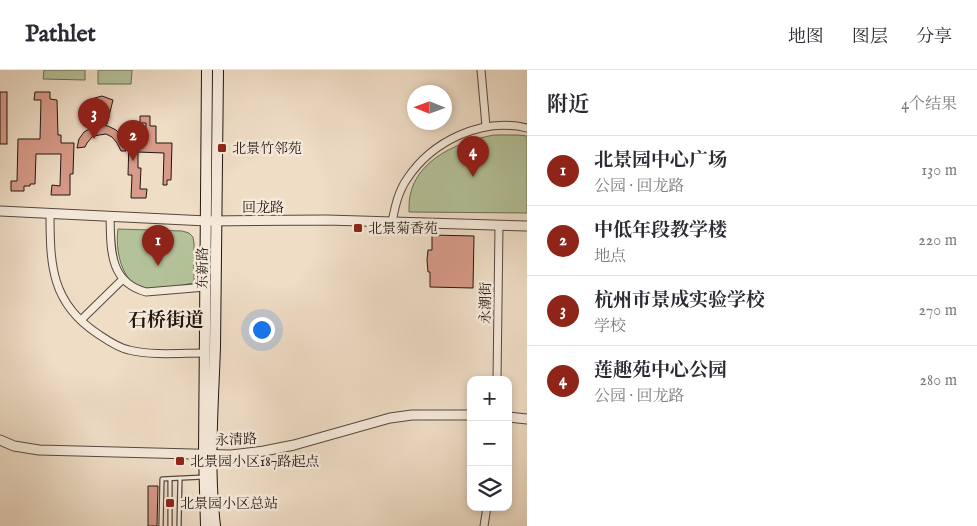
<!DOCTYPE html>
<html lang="zh">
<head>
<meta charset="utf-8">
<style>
  :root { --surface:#fff; --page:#f7f7f7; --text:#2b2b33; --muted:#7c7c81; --line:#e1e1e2; --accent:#8f2418 }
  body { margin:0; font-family:"IM FELL English","Noto Serif SC",serif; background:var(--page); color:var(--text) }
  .controls { position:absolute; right:15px; bottom:15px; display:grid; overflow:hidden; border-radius:10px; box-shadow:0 2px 8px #0003 }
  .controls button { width:45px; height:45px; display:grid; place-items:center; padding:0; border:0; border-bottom:1px solid var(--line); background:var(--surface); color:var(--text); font:25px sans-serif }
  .compass { position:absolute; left:407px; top:15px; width:45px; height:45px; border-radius:50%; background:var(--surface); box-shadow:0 2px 8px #0003; rotate:271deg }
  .you { position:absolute; left:261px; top:259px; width:18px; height:18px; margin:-12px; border:4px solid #fff; border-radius:50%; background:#1a73e8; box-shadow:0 0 0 8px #1a73e833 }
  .badge { display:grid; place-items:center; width:32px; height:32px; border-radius:50%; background:var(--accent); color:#fff; font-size:16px; font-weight:700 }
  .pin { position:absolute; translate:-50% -41px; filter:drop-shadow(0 1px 2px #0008) }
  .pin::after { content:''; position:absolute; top:26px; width:18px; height:15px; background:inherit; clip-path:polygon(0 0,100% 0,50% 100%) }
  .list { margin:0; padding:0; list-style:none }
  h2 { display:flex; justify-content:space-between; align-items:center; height:65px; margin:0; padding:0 20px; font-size:21px }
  h2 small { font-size:16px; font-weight:400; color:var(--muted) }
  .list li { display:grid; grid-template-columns:32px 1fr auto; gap:15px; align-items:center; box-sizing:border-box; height:70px; padding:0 20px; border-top:1px solid var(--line) }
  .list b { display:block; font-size:19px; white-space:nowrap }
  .list p { margin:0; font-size:16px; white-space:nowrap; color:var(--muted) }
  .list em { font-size:16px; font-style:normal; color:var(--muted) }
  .icon { flex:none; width:28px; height:28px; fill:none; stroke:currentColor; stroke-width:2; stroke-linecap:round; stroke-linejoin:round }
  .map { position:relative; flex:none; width:527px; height:456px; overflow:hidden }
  header { display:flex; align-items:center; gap:30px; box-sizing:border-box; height:70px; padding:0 25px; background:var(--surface); border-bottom:1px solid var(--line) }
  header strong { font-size:24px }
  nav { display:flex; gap:28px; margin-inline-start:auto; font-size:18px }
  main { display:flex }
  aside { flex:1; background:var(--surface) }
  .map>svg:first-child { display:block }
  .green { fill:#b4c299; stroke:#6a6c56 }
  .building { fill:#d89a89; stroke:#211612 }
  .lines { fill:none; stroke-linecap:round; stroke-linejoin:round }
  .service-casing { stroke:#54483f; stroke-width:5.5 }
  .minor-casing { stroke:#54483f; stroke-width:9 }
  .tertiary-casing { stroke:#54483f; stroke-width:11 }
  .secondary-casing { stroke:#211612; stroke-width:12 }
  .service { stroke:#f5e9da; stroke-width:3 }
  .minor { stroke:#f5e9da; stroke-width:7 }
  .tertiary { stroke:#f5e9da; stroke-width:9 }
  .secondary { stroke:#f5e9da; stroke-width:10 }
  .poi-dot { fill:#8f2418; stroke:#f5e9da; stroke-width:2 }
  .labels { text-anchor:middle; stroke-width:5; stroke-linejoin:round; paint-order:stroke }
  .poi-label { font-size:14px; fill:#211612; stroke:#f5e9da; text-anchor:start }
  .street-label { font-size:14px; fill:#211612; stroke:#f5e9da }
  .district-label { font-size:19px; font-weight:bold; fill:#211612; stroke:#f5e9da }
</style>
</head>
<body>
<header>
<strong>Pathlet</strong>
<nav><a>地图</a><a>图层</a><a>分享</a></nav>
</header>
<main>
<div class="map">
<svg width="527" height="456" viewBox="0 0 527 456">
  <rect width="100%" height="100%" fill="#efddc6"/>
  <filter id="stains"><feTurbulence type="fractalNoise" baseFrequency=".004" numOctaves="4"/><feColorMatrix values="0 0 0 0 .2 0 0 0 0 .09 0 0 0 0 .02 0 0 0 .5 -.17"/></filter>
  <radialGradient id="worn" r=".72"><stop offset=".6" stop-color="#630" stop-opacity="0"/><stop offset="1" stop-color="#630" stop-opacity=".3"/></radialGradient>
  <g class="green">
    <path d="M44 0H85V10L43 9Z"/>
    <path d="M98 0H132L131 14H98Z"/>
    <path d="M494 65H518L527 66V143L409 142C409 137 409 131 410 126 417 88 461 71 494 65Z"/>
    <path d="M118 159 182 161 189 163 193 167 194 173V213C180 215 158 221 144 218 121 214 115 178 118 159Z"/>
  </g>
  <g class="building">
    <rect x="0" y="22" width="7" height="52"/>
    <path d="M35 22H50V29L57 30 58 65H61V73H74L73 104H70V125H51L52 115 60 116 61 84H36L35 114H30V116H24V121H11V111H17L18 69H40L41 30H34Z"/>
    <path d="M102 26 113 30 107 54H97L91 29Z"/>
    <path d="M140 46H150V56H156V73H172L171 110H167V115H163L164 83 138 82V98H141L140 119H147L146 128H131L132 105H128L129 72H145L146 53H140Z"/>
    <path d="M100 55 108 56 116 60 121 65 125 73 126 81H121L117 73 112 67 106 64 93 66 87 73 85 77 77 78 79 69 84 62 91 58Z"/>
    <path d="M432 165 474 166 473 218 430 217V202H428L427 190 428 180H432Z"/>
    <path d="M148 416H158L157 456H148Z"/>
  </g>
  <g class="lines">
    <g class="service-casing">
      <g id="service">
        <path d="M161 456 162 409 204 407"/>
        <path d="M170 456V409"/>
        <path d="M179 456 180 409"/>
      </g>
    </g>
    <g class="minor-casing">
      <g id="minor">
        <path d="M481 0 486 56"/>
        <path d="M50 143C50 195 51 233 98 264 107 270 118 278 129 280 153 286 181 283 205 283"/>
        <path d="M110 146C111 177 108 212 146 222L206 217"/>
        <path d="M392 152C395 137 398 122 407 109 432 71 482 47 527 58"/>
        <path d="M81 250 123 209"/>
        <path d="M497 310 499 156"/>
        <path d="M484 456 487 437"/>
      </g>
    </g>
    <g class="tertiary-casing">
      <g id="tertiary">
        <path d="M0 141 207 151 327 150 527 156"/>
        <path d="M508 347 527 349"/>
        <path d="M0 370 14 376 39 380 231 385 264 381 294 375 390 348 412 345H471"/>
      </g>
    </g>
    <g class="secondary-casing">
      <g id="secondary">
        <path d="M206 456 204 384 207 0"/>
        <path d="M215 456C208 397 213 337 215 277 216 185 217 93 218 0"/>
      </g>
    </g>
    <use href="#service" class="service"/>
    <use href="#minor" class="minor"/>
    <use href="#tertiary" class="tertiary"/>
    <use href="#secondary" class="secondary"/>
  </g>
  <g class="poi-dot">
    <rect x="217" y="73" width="10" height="10" rx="2.5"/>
    <rect x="353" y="153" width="10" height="10" rx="2.5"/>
    <rect x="175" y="386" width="10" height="10" rx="2.5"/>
    <rect x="165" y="428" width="10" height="10" rx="2.5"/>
  </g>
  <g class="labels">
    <g class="poi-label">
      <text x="232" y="83">北景竹邻苑</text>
      <text x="368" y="163">北景菊香苑</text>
      <text x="190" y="396">北景园小区187路起点</text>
      <text x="180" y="438">北景园小区总站</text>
    </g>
    <g class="street-label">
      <text x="263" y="142">回龙路</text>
      <text transform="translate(202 198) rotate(-89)" y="5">东新路</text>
      <text transform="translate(485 233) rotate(-89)" y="5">永潮街</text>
      <text transform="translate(236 369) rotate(-3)" y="5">永清路</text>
    </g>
    <g class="district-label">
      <text x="166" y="256">石桥街道</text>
    </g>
  </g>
  <rect width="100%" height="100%" filter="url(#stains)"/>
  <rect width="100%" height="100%" fill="url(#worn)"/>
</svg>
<div class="controls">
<button>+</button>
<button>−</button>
<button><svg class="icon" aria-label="layers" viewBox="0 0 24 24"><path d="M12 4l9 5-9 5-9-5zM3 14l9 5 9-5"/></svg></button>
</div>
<svg class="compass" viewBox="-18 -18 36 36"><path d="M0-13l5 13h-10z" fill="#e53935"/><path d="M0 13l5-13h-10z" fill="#7c7c81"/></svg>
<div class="you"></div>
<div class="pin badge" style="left:158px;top:196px">1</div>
<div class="pin badge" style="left:133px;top:91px">2</div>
<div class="pin badge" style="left:94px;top:69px">3</div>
<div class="pin badge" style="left:473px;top:107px">4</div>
</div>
<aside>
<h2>附近<small>4个结果</small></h2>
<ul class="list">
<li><span class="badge">1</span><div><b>北景园中心广场</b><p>公园 · 回龙路</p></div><em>130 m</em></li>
<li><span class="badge">2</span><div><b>中低年段教学楼</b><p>地点</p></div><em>220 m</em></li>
<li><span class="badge">3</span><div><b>杭州市景成实验学校</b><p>学校</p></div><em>270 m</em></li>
<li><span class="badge">4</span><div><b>莲趣苑中心公园</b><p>公园 · 回龙路</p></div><em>280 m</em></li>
</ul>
</aside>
</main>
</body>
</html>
